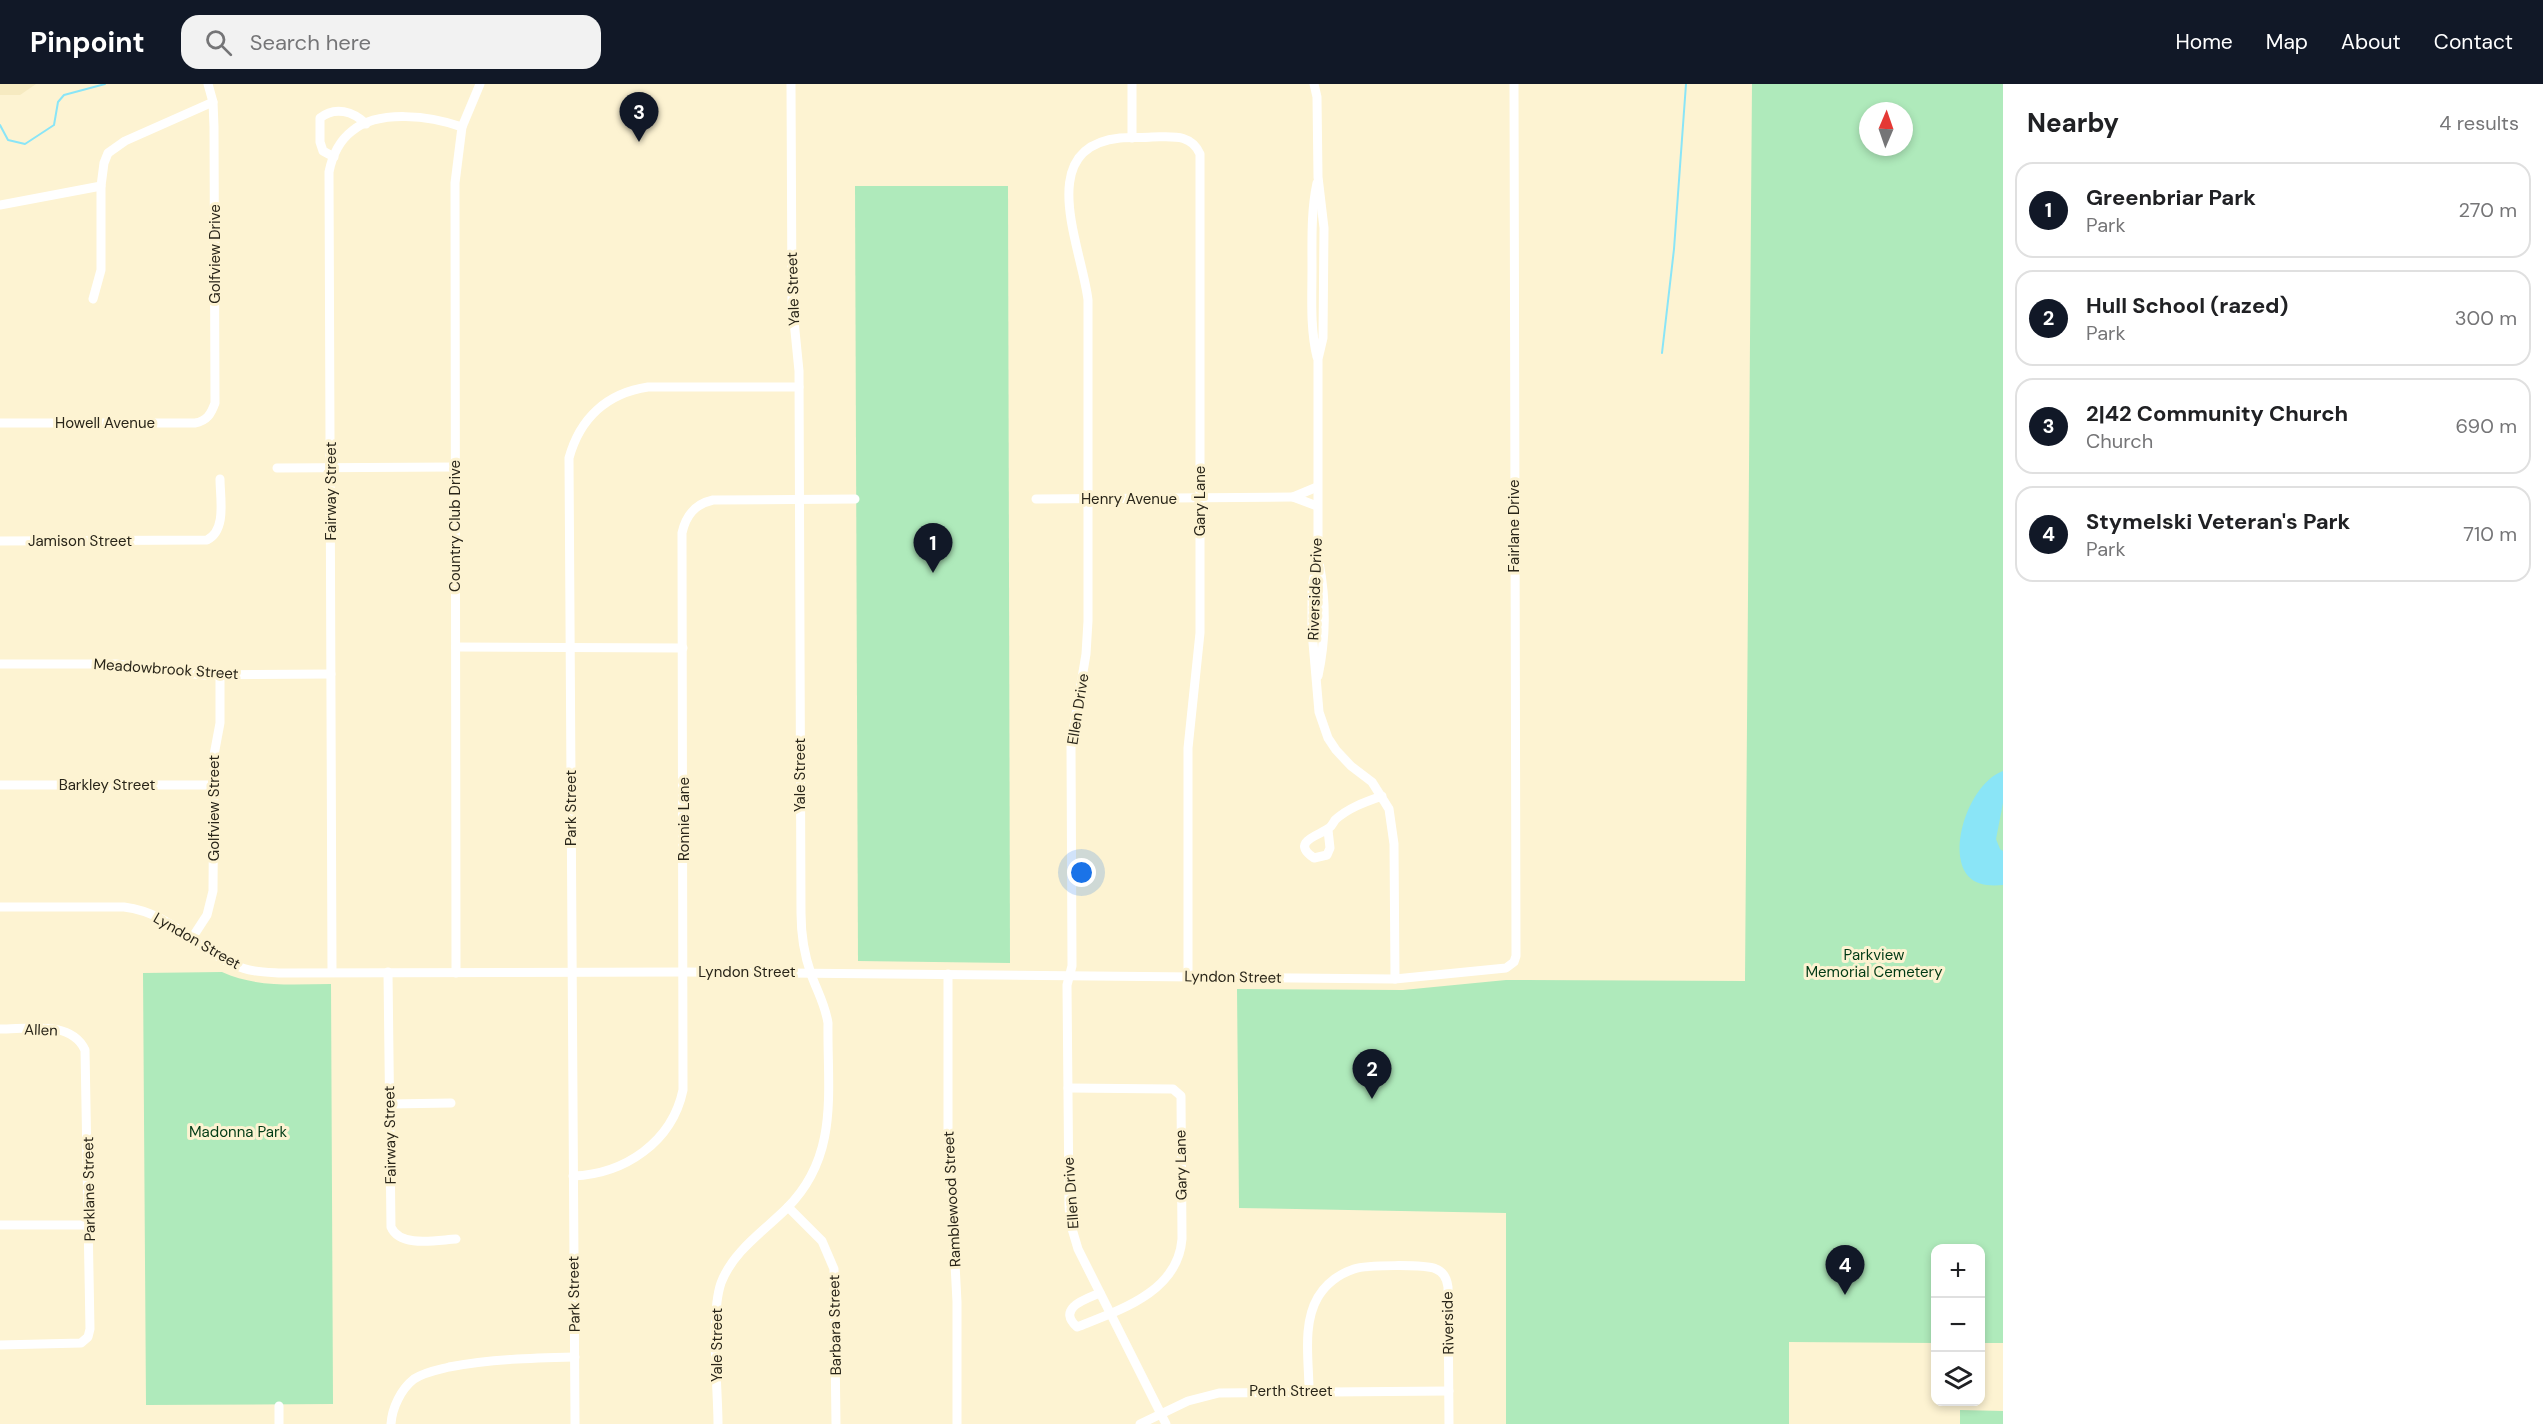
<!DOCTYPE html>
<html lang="en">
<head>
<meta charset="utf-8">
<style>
  :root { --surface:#fff; --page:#f2f2f2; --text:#202124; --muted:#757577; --line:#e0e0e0; --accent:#111827 }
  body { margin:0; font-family:"DM Sans",sans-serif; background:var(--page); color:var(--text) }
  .controls { position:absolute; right:18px; bottom:18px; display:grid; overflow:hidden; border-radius:12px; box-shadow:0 3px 9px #0003 }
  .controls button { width:54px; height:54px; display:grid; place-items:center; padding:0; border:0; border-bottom:2px solid var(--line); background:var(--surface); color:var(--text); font:30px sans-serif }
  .compass { position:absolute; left:1859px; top:18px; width:54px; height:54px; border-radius:50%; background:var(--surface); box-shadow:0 3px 9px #0003; rotate:2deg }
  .you { position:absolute; left:1082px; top:789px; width:21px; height:21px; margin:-15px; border:4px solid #fff; border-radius:50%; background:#1a73e8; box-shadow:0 0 0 9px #1a73e833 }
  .badge { display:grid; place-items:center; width:39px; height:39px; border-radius:50%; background:var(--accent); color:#fff; font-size:20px; font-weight:700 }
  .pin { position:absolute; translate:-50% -50px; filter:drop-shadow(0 2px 3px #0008) }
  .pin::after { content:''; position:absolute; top:32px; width:21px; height:18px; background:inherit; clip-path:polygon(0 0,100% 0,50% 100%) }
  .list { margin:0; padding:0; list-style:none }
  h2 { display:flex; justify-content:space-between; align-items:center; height:78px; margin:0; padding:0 24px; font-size:26px }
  h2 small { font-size:20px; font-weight:400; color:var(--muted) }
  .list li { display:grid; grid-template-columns:39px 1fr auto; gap:18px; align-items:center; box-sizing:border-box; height:96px; margin:0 12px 12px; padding:0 12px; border:2px solid var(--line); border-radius:18px }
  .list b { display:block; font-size:22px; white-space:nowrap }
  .list p { margin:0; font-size:20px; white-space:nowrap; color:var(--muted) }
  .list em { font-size:20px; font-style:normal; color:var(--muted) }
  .icon { flex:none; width:33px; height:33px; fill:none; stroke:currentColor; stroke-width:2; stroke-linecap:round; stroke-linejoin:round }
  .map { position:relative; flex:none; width:2003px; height:1340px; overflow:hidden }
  header { display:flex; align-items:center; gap:36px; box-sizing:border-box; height:84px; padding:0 30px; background:var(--accent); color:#fff }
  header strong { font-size:28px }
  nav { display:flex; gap:33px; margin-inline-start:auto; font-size:21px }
  .search { width:420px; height:54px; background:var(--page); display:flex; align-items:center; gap:15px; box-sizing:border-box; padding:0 21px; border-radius:18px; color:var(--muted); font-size:22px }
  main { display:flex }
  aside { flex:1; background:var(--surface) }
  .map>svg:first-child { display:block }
  .built { fill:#f6eac1 }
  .green { fill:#afeabb; fill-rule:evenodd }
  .water { fill:#8ae5f7 }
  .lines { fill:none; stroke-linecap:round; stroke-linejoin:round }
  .stream { stroke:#8ae5f7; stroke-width:2 }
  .minor { stroke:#fff; stroke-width:9 }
  .labels { text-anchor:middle; stroke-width:6; stroke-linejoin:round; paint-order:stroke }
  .street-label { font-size:15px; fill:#292519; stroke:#fdf3d2 }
  .park-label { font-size:15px; fill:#003a15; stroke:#fdf3d2 }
</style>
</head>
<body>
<header>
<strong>Pinpoint</strong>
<div class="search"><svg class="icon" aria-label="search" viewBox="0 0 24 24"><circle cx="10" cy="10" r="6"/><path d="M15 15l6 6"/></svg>Search here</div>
<nav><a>Home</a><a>Map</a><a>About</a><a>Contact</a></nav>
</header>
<main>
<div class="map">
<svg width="2003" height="1340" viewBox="0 0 2003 1340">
  <rect width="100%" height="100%" fill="#fdf3d2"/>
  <path class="built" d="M0 0H36L20 11H0Z"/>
  <g class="green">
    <path d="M1752 0H2003V1259H1981L1980 1164H1936L1935 1259 1789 1258V1340H1506V1129L1239 1124 1237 905 1403 906 1506 896 1745 897ZM1868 27H1904V63H1868Z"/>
    <path d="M855 102H1008L1010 879 858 877Z"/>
    <path d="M222 888C257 904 294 900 331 900L333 1320 146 1321 143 889Z"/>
    <path d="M1960 1326 2003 1327V1340H1960Z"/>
  </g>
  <path class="water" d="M2003 687V719L1996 755 2000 765 2003 767V801C1991 802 1977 802 1968 792 1946 765 1971 698 2003 687Z"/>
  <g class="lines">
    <g class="stream">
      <path d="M0 41 8 56 25 60 54 41 58 18 64 11 105 0"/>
      <path d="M1662 269 1674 165 1686 0"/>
    </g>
    <g class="minor">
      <path d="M1132 0V54"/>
      <path d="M1314 0 1317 13 1318 93 1324 144 1323 254 1318 275V473L1312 503V547L1319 628 1328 654 1336 666 1351 682 1372 698 1389 725 1394 760 1395 895"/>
      <path d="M334 73 323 67 320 58V34C335 22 353 27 366 40"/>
      <path d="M1317 99C1311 127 1312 155 1312 184 1312 214 1310 244 1317 273"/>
      <path d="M0 121 101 102"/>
      <path d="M93 215 101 186V102L104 79 108 69 125 57 213 18"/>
      <path d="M0 339H195C207 337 211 330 215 319L214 43 213 18 208 0"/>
      <path d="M277 384 455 383"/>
      <path d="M1036 415 1293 413"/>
      <path d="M1317 422 1293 413 1317 403"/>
      <path d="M0 457 207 456C227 446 220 414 220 395"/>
      <path d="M456 563 683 564"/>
      <path d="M0 580H116L202 591 331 590"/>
      <path d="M1318 592C1326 555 1326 515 1319 478"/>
      <path d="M0 701H214"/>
      <path d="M1328 746 1330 764 1327 771 1314 774C1289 757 1321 751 1329 744 1332 742 1333 739 1335 736 1348 724 1365 718 1382 712"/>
      <path d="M0 823H124C172 829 194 864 235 881 249 888 265 888 281 889L685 888 1395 895 1506 884 1514 878 1516 872 1514 0"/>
      <path d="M192 854 207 831 213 807 214 671 220 639V590"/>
      <path d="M332 888 329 88C332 73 339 57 352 47 379 25 431 32 462 43"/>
      <path d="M388 888 391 1143C400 1164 437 1156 456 1155"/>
      <path d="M456 889 455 99 462 43 480 0"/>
      <path d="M948 890V1046L957 1218V1340"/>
      <path d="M0 945C28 945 71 936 85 966L90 1245 88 1253 81 1259 0 1261"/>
      <path d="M1068 1004 1173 1005 1181 1012 1182 1155C1178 1208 1120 1226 1077 1243 1056 1224 1086 1215 1100 1209"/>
      <path d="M390 1020 451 1019"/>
      <path d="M573 1092C625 1090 672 1058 683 1006L682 449C686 431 695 420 713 416L855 415"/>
      <path d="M788 1123 822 1157 834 1185 836 1340"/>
      <path d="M0 1141H90"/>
      <path d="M1309 1307C1309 1277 1302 1240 1318 1213 1326 1200 1339 1190 1354 1185 1366 1181 1424 1180 1436 1185 1444 1188 1447 1195 1448 1203L1449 1340"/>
      <path d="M279 1340V1322"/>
      <path d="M391 1340C392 1324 401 1305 414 1295 424 1288 437 1286 449 1283 491 1275 532 1274 575 1273"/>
      <path d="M575 1340 569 374C580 334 607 309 648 303H799"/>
      <path d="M718 1340C718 1304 710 1231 721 1199 733 1167 764 1147 787 1124 840 1071 827 1007 828 939 825 920 817 907 811 890 804 870 801 849 801 829L799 287 792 217 791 0"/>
      <path d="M1140 1340 1188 1317 1219 1309 1449 1307"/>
      <path d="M1166 1340 1078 1165 1070 1138 1069 1121 1067 901 1072 882 1071 660 1086 570 1088 537V216C1082 164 1033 63 1120 54 1131 53 1142 54 1152 53 1171 53 1191 49 1200 70V549L1188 664V892"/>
    </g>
  </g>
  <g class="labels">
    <g class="street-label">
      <text transform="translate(215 170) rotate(-90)" y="5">Golfview Drive</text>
      <text transform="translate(793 205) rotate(-92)" y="5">Yale Street</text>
      <text x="105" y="344">Howell Avenue</text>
      <text transform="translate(331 407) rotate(-90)" y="5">Fairway Street</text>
      <text x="1129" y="420">Henry Avenue</text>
      <text transform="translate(1200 417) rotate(-90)" y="5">Gary Lane</text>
      <text transform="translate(455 442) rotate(-90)" y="5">Country Club Drive</text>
      <text transform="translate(1514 442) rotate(-90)" y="5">Fairlane Drive</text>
      <text x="80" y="462">Jamison Street</text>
      <text transform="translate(1315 505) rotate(-88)" y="5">Riverside Drive</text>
      <text transform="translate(166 585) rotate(4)" y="5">Meadowbrook Street</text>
      <text transform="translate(1078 625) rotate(-81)" y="5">Ellen Drive</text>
      <text transform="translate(800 691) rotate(-90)" y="5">Yale Street</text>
      <text x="107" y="706">Barkley Street</text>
      <text transform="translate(214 724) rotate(-90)" y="5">Golfview Street</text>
      <text transform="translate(571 724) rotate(-90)" y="5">Park Street</text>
      <text transform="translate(684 735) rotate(-90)" y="5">Ronnie Lane</text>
      <text transform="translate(197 857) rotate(30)" y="5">Lyndon Street</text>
      <text x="747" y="893">Lyndon Street</text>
      <text transform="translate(1233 893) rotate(1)" y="5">Lyndon Street</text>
      <text transform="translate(41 946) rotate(2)" y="5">Allen</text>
      <text transform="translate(390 1051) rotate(-91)" y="5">Fairway Street</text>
      <text transform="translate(1181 1081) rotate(-91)" y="5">Gary Lane</text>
      <text transform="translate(89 1105) rotate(-91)" y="5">Parklane Street</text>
      <text transform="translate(1071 1109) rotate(-94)" y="5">Ellen Drive</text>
      <text transform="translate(952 1115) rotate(-93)" y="5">Ramblewood Street</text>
      <text transform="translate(574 1210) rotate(-91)" y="5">Park Street</text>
      <text transform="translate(1448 1239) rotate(-91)" y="5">Riverside</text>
      <text transform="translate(835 1241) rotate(-91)" y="5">Barbara Street</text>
      <text transform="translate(717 1261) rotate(-90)" y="5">Yale Street</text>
      <text x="1291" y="1312">Perth Street</text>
    </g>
    <g class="park-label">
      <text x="1874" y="876">Parkview<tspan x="1874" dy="17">Memorial Cemetery</tspan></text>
      <text x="238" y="1053">Madonna Park</text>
    </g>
  </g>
</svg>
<div class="controls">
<button>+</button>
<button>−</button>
<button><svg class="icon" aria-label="layers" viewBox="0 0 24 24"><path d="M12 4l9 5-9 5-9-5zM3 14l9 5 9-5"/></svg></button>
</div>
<svg class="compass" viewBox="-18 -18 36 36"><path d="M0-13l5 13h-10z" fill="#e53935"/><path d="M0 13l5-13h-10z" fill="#757577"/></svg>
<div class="you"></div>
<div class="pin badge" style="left:933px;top:489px">1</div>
<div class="pin badge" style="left:1372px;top:1015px">2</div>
<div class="pin badge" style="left:639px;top:58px">3</div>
<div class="pin badge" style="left:1845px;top:1211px">4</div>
</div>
<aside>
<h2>Nearby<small>4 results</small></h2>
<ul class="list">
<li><span class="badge">1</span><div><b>Greenbriar Park</b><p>Park</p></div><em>270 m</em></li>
<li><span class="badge">2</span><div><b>Hull School (razed)</b><p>Park</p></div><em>300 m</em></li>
<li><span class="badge">3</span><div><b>2|42 Community Church</b><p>Church</p></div><em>690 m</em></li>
<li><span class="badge">4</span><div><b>Stymelski Veteran's Park</b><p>Park</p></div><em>710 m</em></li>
</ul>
</aside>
</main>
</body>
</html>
